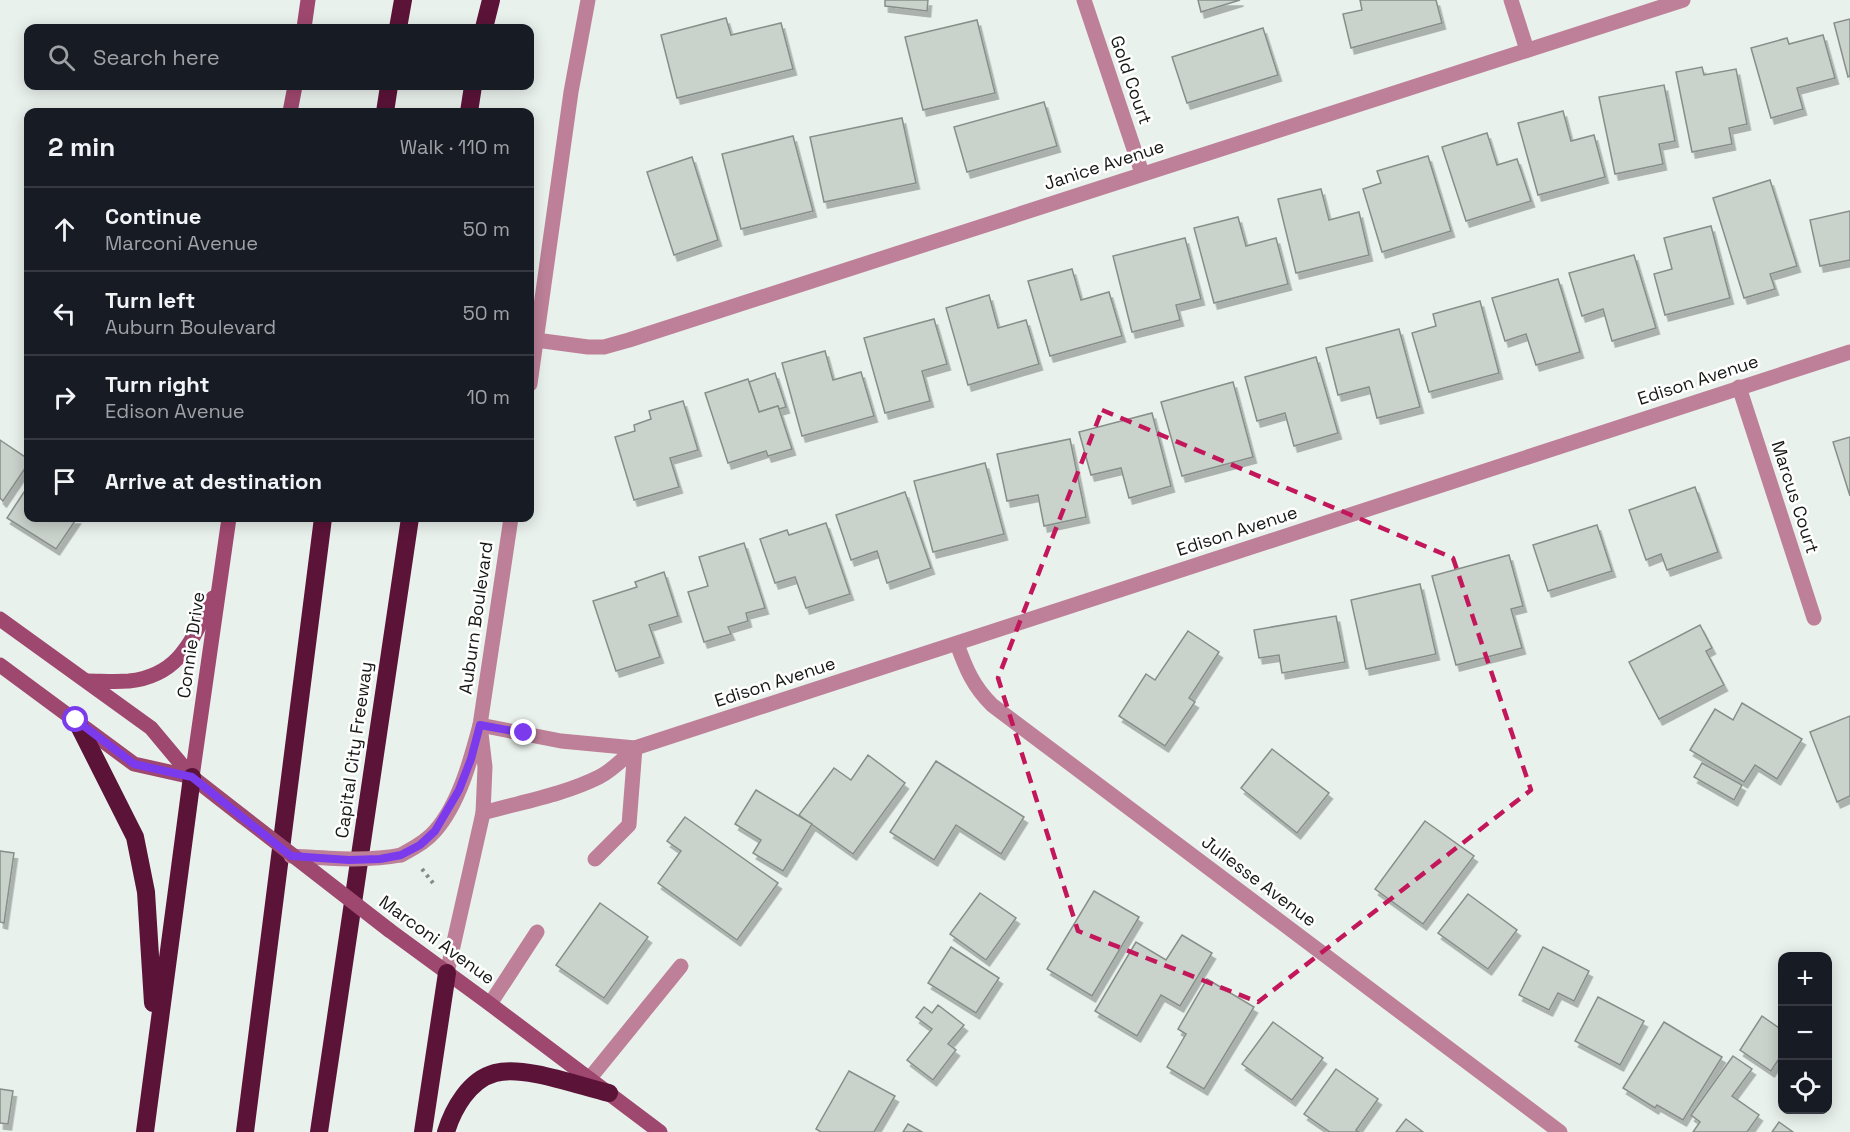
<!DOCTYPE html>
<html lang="en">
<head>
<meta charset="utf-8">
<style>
  :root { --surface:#171b24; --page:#20242c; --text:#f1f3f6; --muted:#9ea1a6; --line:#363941 }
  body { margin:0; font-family:"Space Grotesk",sans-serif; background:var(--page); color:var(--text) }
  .controls { position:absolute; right:18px; bottom:18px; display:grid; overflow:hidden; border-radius:12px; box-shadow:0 3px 15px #0003 }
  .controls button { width:54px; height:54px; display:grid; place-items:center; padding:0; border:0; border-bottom:2px solid var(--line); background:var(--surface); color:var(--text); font:30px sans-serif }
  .stop { position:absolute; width:18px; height:18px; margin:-14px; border:4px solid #7c3aed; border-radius:50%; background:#fff }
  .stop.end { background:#7c3aed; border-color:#fff; box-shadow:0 2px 6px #0008 }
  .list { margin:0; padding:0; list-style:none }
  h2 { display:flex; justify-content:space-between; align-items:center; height:78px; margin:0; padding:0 24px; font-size:26px }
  h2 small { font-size:20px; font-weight:400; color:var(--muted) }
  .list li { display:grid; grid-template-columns:39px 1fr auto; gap:18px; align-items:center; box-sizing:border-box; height:84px; padding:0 24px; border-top:2px solid var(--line) }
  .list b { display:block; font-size:22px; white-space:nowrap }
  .list p { margin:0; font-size:20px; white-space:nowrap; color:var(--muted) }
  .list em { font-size:20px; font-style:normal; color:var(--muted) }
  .icon { flex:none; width:33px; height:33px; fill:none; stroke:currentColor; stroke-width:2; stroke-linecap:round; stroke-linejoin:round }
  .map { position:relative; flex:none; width:1850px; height:1132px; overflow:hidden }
  .search { position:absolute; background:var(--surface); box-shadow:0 3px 15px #0003; left:24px; top:24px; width:510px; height:66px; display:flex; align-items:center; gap:15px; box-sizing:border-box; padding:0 21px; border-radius:12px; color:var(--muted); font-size:22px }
  .panel { position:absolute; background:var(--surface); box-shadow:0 3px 15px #0003; left:24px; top:108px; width:510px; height:414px; border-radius:12px }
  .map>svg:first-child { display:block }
  .building { fill:#cad2cc; stroke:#888f8a; stroke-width:1.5; filter:url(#shadow) }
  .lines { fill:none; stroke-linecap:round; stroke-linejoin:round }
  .path { stroke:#848986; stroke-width:4; stroke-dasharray:3 4.5; stroke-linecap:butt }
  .service { stroke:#bd8098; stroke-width:15 }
  .minor { stroke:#bd8098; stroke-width:15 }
  .tertiary { stroke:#bd8098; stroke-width:15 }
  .secondary { stroke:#9f486f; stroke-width:15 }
  .motorway { stroke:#5b1438; stroke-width:18 }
  .tertiary-bridge { stroke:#bd8098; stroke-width:15 }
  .secondary-bridge { stroke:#9f486f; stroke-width:15 }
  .route { stroke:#7c3aed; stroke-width:8 }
  .marked { fill:none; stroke:#c2185b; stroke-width:4.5; stroke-dasharray:12 8; stroke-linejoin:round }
  .labels { text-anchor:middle; stroke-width:5; stroke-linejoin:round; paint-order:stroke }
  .street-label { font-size:18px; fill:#161816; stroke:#fff }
</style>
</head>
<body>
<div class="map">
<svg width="1850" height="1132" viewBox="0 0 1850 1132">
  <defs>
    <filter id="shadow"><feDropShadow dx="3.5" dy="6" stdDeviation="0" flood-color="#0004"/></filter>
  </defs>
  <rect width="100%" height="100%" fill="#e9f1ec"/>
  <g class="building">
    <path d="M885 0H928L927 11 885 6Z"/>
    <path d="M1198 0H1240L1201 12Z"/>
    <path d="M1360 0H1436L1442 23 1351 48 1343 14 1362 10Z"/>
    <path d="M726 18 731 35 781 23 793 69 677 98 661 35Z"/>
    <path d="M1850 19V76L1848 77 1834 23Z"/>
    <path d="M977 20 995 93 923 110 905 37Z"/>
    <path d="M1263 28 1278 75 1187 103 1172 57Z"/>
    <path d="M1823 35 1835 78 1797 88 1803 109 1771 118 1751 48 1787 38 1789 44Z"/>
    <path d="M1702 67 1704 75 1736 69 1747 124 1729 128 1732 144 1692 152 1676 72Z"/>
    <path d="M1664 85 1675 141 1659 144 1663 164 1615 174 1599 97Z"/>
    <path d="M1044 102 1057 146 967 172 954 127Z"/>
    <path d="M1563 111 1571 141 1594 135 1605 177 1538 195 1518 123Z"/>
    <path d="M902 118 916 183 824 202 810 137Z"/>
    <path d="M1487 133 1497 165 1517 159 1531 201 1466 221 1442 147Z"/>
    <path d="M793 136 813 211 741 229 722 154Z"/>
    <path d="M1428 156 1451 231 1382 252 1363 189 1381 183 1377 171Z"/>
    <path d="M692 157 718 240 674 255 647 172Z"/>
    <path d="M1770 180 1797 266 1770 274 1775 289 1744 298 1713 198Z"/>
    <path d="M1321 189 1329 220 1359 212 1369 255 1296 273 1278 199Z"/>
    <path d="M1850 211V260L1820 266 1810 220Z"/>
    <path d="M1238 217 1246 246 1276 238 1288 284 1214 303 1194 228Z"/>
    <path d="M1711 226 1730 298 1665 315 1654 274 1672 269 1664 238Z"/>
    <path d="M1185 238 1201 299 1176 305 1180 320 1132 332 1113 256Z"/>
    <path d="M1634 255 1656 328 1612 341 1603 309 1582 316 1569 273Z"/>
    <path d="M1072 269 1081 300 1109 292 1122 336 1050 356 1028 281Z"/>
    <path d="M1558 279 1580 352 1536 365 1526 334 1505 341 1492 298Z"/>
    <path d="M989 295 998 328 1026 320 1039 364 968 385 946 308Z"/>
    <path d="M1480 301 1499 373 1429 392 1412 333 1436 326 1433 314Z"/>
    <path d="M934 319 947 364 922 371 930 401 885 413 864 338Z"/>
    <path d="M1399 329 1420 407 1377 418 1369 387 1338 395 1326 348Z"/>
    <path d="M825 351 833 380 861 372 874 416 802 436 782 363Z"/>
    <path d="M1316 357 1338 433 1294 446 1285 413 1257 421 1245 377Z"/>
    <path d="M775 373 786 407 779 409 778 406 759 412 749 382Z"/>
    <path d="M748 379 759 412 778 406 792 449 768 456 766 451 728 463 705 393Z"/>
    <path d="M1233 382 1253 457 1182 476 1161 402Z"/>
    <path d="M683 401 698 450 670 458 679 487 634 500 615 437 635 431 634 425 651 419 649 411Z"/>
    <path d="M1152 413 1171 486 1129 498 1121 468 1091 475 1079 432Z"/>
    <path d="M1850 437V496L1833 442Z"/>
    <path d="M1070 439 1086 517 1044 526 1038 495 1007 501 997 454Z"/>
    <path d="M0 440 28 459V464L3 501 0 498Z"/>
    <path d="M985 463 1004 534 933 552 914 481Z"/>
    <path d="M28 486V518H77L56 549 7 518Z"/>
    <path d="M1695 487 1718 552 1667 570 1661 554 1646 560 1629 510Z"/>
    <path d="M905 492 931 568 887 583 877 551 851 560 836 515Z"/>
    <path d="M826 523 850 594 806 608 795 577 775 583 760 539 787 530 789 535Z"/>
    <path d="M1597 525 1612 571 1548 591 1533 545Z"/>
    <path d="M744 543 765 608 746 613 748 621 728 627 731 634 704 642 688 592 708 586 699 557Z"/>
    <path d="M1509 555 1523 606 1511 609 1522 648 1456 665 1432 576Z"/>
    <path d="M664 572 678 616 649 625 660 657 616 671 593 601 637 587 635 582Z"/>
    <path d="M1420 584 1436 654 1366 669 1351 600Z"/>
    <path d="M1336 616 1345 662 1282 673 1279 655 1259 658 1254 630Z"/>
    <path d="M1700 625 1712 648 1706 651 1724 685 1659 719 1629 662Z"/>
    <path d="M1188 631 1219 652 1189 698 1195 702 1165 746 1119 716 1146 674 1155 680Z"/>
    <path d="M1742 703 1802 739 1777 779 1755 765 1744 782 1690 750 1715 709 1733 720Z"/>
    <path d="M1850 716V796L1837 802 1810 732Z"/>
    <path d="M1272 749 1329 793 1297 833 1241 788Z"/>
    <path d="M868 755 905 783 853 854 799 815 834 768 851 780Z"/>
    <path d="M936 761 1024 817 1001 854 956 825 934 860 890 832Z"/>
    <path d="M1702 763 1742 785 1734 800 1694 777Z"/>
    <path d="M756 790 812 824 783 871 753 853 761 840 735 824Z"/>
    <path d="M685 817 778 883 737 940 658 883 681 851 667 841Z"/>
    <path d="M1425 821 1474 856 1423 924 1375 889Z"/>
    <path d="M0 851 14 853 4 923 0 922Z"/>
    <path d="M1094 891 1139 917 1092 996 1047 969Z"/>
    <path d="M980 893 1016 918 986 960 950 934Z"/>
    <path d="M1468 894 1517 930 1488 969 1438 933Z"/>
    <path d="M600 903 648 937 604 998 556 965Z"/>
    <path d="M1182 935 1212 953 1180 1006 1161 995 1137 1036 1095 1011 1136 942 1166 960Z"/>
    <path d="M951 947 999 978 976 1013 928 983Z"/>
    <path d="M1543 947 1589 971 1574 1001 1558 993 1549 1010 1519 995Z"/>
    <path d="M1207 979 1254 1007 1204 1089 1167 1067 1186 1034 1178 1029Z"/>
    <path d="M1598 997 1644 1021 1620 1065 1575 1041Z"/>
    <path d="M938 1005 964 1025 948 1044 956 1050 933 1080 907 1060 932 1029 916 1017 924 1007 932 1013Z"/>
    <path d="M1762 1016 1782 1030V1054L1771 1071 1740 1050Z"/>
    <path d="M1273 1022 1323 1058 1292 1100 1242 1064Z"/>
    <path d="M1664 1022 1722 1057 1683 1120 1657 1105 1655 1108 1623 1088Z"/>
    <path d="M1733 1056 1752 1069 1732 1096 1759 1115 1747 1132H1693L1700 1122 1691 1115Z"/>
    <path d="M1336 1069 1378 1099 1356 1130 1359 1132H1330L1304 1114Z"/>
    <path d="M849 1071 895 1096 874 1132H821L816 1129Z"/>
    <path d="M0 1089 13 1091 8 1124 0 1123Z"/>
    <path d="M1406 1119 1423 1132H1396Z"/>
    <path d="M1779 1122 1793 1132H1772Z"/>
    <path d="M908 1124 922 1132H903Z"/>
  </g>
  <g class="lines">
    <path class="path" d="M422 869 433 883"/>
    <g class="service">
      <path d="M595 859 629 825 635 748"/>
      <path d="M490 1004 537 932"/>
      <path d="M590 1078 681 966"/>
    </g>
    <g class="minor">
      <path d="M1084 0 1142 173"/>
      <path d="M1511 0 1527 50"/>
      <path d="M536 340 588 347H604L629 340 1683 0"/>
      <path d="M530 384 571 92 588 0"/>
      <path d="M1739 387 1814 618"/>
      <path d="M957 644C966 669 973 686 992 705L1560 1132"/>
      <path d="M483 813 485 767 480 725 511 518"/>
    </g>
    <g class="tertiary">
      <path d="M401 855C413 848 426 842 435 831 459 804 471 759 480 725L561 741 635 748 1850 352"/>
      <path d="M447 973 483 813C521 802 563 795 599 777 613 770 624 758 635 748"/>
    </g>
    <g class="secondary">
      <path d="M304 28 308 0"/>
      <path d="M290 112 295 86"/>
      <path d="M0 619 151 728 192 777 242 816"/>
      <path d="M0 665 134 764 192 777"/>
      <path d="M87 681C101 681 115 682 129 681 181 675 192 639 213 598"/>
      <path d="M192 777 229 518"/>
      <path d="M389 930 490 1004 660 1132"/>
    </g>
    <g class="motorway">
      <path d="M398 28 403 0"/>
      <path d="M484 28 491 0"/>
      <path d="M385 112 389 86"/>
      <path d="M469 112 473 86"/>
      <path d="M76 720 135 837 146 892 153 1003"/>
      <path d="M145 1132 192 777"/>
      <path d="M245 1132 323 518"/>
      <path d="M319 1132 410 518"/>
      <path d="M423 1132 447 973"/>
      <path d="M446 1132C453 1109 469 1080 495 1073 524 1065 579 1086 609 1093"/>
    </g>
    <path class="tertiary-bridge" d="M291 856C328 858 364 862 401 855"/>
    <path class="secondary-bridge" d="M242 816 389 930"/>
  </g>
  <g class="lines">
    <path class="route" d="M76 720 134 764 192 777 291 856 349 860 380 859 401 855 420 845 435 831 459 790 471 759 480 725 524 733"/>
  </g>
  <path class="marked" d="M1102 410 1453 558 1531 790 1258 1002 1078 931 998 678Z"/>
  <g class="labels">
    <g class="street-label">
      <text transform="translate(1131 80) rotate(71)" y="6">Gold Court</text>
      <text transform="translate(1104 165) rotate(-18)" y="6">Janice Avenue</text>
      <text transform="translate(1698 380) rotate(-18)" y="6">Edison Avenue</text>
      <text transform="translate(1795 497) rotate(72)" y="6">Marcus Court</text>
      <text transform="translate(1237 531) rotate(-18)" y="6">Edison Avenue</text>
      <text transform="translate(476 618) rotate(-82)" y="6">Auburn Boulevard</text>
      <text transform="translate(191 645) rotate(-82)" y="6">Connie Drive</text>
      <text transform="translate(775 682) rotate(-18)" y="6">Edison Avenue</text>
      <text transform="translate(354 750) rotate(-82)" y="6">Capital City Freeway</text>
      <text transform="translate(1259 881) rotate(37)" y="6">Juliesse Avenue</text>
      <text transform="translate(437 940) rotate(36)" y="6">Marconi Avenue</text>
    </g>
  </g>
</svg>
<div class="controls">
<button>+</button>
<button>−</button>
<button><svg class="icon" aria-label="locate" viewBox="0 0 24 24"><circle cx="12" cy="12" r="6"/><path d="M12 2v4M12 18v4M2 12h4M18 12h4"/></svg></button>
</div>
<div class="stop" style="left:76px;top:720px"></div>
<div class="stop end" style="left:524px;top:733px"></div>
<div class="search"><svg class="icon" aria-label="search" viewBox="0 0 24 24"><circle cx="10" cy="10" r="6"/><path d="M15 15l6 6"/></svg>Search here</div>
<section class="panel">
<h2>2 min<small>Walk · 110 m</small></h2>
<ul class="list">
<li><svg class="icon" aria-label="ahead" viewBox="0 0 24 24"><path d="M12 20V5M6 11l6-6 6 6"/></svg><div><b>Continue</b><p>Marconi Avenue</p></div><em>50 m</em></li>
<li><svg class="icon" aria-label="left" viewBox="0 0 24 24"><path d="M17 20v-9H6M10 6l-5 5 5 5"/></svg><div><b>Turn left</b><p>Auburn Boulevard</p></div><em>50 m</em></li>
<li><svg class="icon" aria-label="right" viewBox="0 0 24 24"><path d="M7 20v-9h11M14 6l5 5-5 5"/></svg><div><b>Turn right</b><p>Edison Avenue</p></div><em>10 m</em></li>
<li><svg class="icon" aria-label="arrive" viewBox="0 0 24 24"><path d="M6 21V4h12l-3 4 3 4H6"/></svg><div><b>Arrive at destination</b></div></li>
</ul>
</section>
</div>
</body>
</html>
